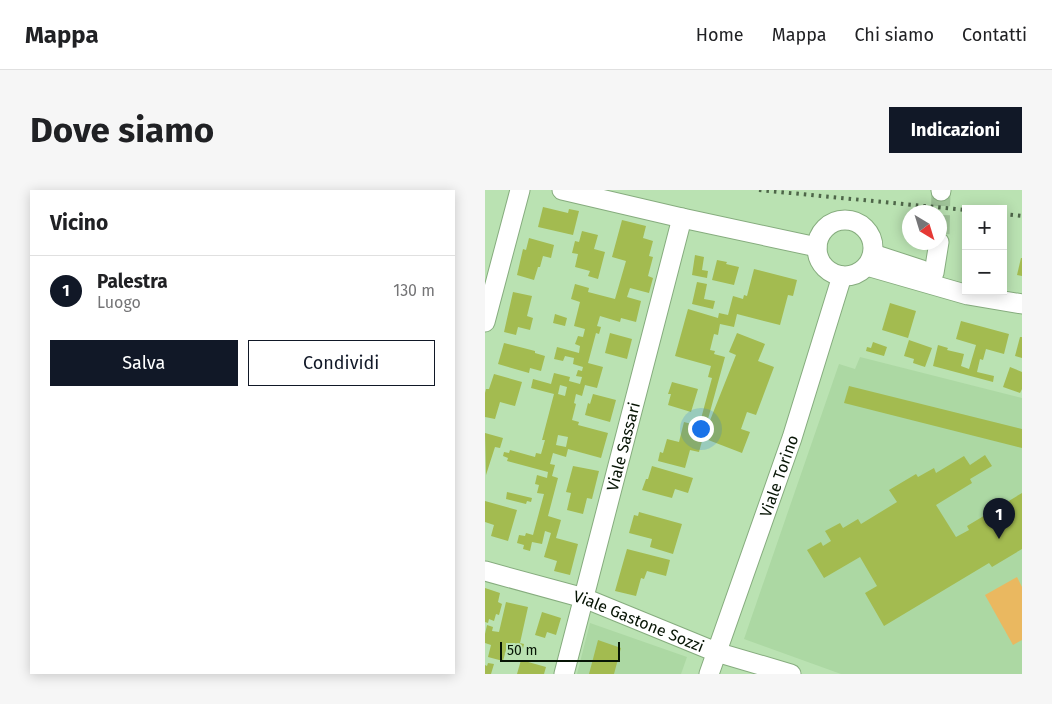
<!DOCTYPE html>
<html lang="it">
<head>
<meta charset="utf-8">
<style>
  :root { --surface:#fff; --page:#f6f6f6; --text:#202124; --muted:#757577; --line:#e0e0e0; --accent:#111827 }
  body { margin:0; font-family:"Fira Sans",sans-serif; background:var(--page); color:var(--text) }
  .controls { position:absolute; right:15px; top:15px; display:grid; overflow:hidden; border-radius:0px; box-shadow:0 2px 12px #0003 }
  .controls button { width:45px; height:45px; display:grid; place-items:center; padding:0; border:0; border-bottom:1px solid var(--line); background:var(--surface); color:var(--text); font:25px sans-serif }
  .compass { position:absolute; left:417px; top:15px; width:45px; height:45px; border-radius:50%; background:var(--surface); box-shadow:0 2px 12px #0003; rotate:142deg }
  .scale { position:absolute; left:15px; bottom:12px; width:120px; box-sizing:border-box; padding-left:5px; border:2px solid #071505; border-top:0; font-size:14px; line-height:18px; white-space:nowrap; color:#071505; -webkit-text-stroke:4px #bae2b2; paint-order:stroke }
  .you { position:absolute; left:215px; top:238px; width:18px; height:18px; margin:-12px; border:4px solid #fff; border-radius:50%; background:#1a73e8; box-shadow:0 0 0 8px #1a73e833 }
  .badge { display:grid; place-items:center; width:32px; height:32px; border-radius:50%; background:var(--accent); color:#fff; font-size:16px; font-weight:700 }
  .pin { position:absolute; translate:-50% -41px; filter:drop-shadow(0 1px 2px #0008) }
  .pin::after { content:''; position:absolute; top:26px; width:18px; height:15px; background:inherit; clip-path:polygon(0 0,100% 0,50% 100%) }
  .list { margin:0; padding:0; list-style:none }
  h2 { display:flex; justify-content:space-between; align-items:center; height:65px; margin:0; padding:0 20px; font-size:21px }
  h2 small { font-size:16px; font-weight:400; color:var(--muted) }
  .list li { display:grid; grid-template-columns:32px 1fr auto; gap:15px; align-items:center; box-sizing:border-box; height:70px; padding:0 20px; border-top:1px solid var(--line) }
  .list b { display:block; font-size:19px; white-space:nowrap }
  .list p { margin:0; font-size:16px; white-space:nowrap; color:var(--muted) }
  .list em { font-size:16px; font-style:normal; color:var(--muted) }
  .actions { display:flex; gap:10px; padding:15px 20px }
  .actions a { flex:1; padding:11px 0; border:1px solid var(--accent); border-radius:0px; text-align:center; font-size:18px; color:var(--accent) }
  .actions .main { background:var(--accent); color:#fff }
  .map { position:relative; flex:none; width:537px; height:484px; overflow:hidden; border-radius:0px }
  header { display:flex; align-items:center; gap:30px; box-sizing:border-box; height:70px; padding:0 25px; background:var(--surface); border-bottom:1px solid var(--line) }
  header strong { font-size:24px }
  nav { display:flex; gap:28px; margin-inline-start:auto; font-size:18px }
  .intro { display:flex; align-items:center; justify-content:space-between; box-sizing:border-box; height:120px; padding:0 30px }
  h1 { margin:0; font-size:35px }
  .button { padding:12px 22px; border-radius:0px; background:var(--accent); color:#fff; font-size:18px; font-weight:700 }
  main { display:flex; gap:30px; padding:0 30px }
  aside { flex:1; background:var(--surface); border-radius:0px; box-shadow:0 2px 12px #0003 }
  .map>svg:first-child { display:block }
  .built { fill:#acd8a3 }
  .green { fill:#eab860 }
  .building { fill:#a3bb50; fill-rule:evenodd }
  .lines { fill:none; stroke-linecap:round; stroke-linejoin:round }
  .minor-tunnel { stroke:#9fc398; stroke-width:19; stroke-dasharray:19 9; stroke-linecap:butt }
  .minor-casing { stroke:#86ac7e; stroke-width:21 }
  .minor { stroke:#fff; stroke-width:19 }
  .rail { stroke:#4e6649; stroke-width:4; stroke-dasharray:2.5 5; stroke-linecap:butt }
  .labels { text-anchor:middle; stroke-width:4; stroke-linejoin:round; paint-order:stroke }
  .street-label { font-size:16px; fill:#071505; stroke:#bae2b2 }
</style>
</head>
<body>
<header>
<strong>Mappa</strong>
<nav><a>Home</a><a>Mappa</a><a>Chi siamo</a><a>Contatti</a></nav>
</header>
<div class="intro"><h1>Dove siamo</h1><a class="button">Indicazioni</a></div>
<main>
<aside>
<h2>Vicino<small></small></h2>
<ul class="list">
<li><span class="badge">1</span><div><b>Palestra</b><p>Luogo</p></div><em>130 m</em></li>
</ul>
<div class="actions"><a class="main">Salva</a><a>Condividi</a></div>
</aside>
<div class="map">
<svg width="537" height="484" viewBox="0 0 537 484">
  <rect width="100%" height="100%" fill="#bae2b2"/>
  <g class="built">
    <path d="M375 167 537 208V484H356L259 449 354 174 370 179Z"/>
    <path d="M105 433 202 467 196 484H92Z"/>
  </g>
  <path class="green" d="M532 387 537 397V450L528 455 500 405Z"/>
  <g class="building">
    <path d="M58 17 83 23 84 19 94 21 88 45 53 37Z"/>
    <path d="M137 30 161 36 158 48 168 51 164 66 168 67 163 86 168 88 164 103 145 98 142 107 156 111 151 132 136 128 135 132 115 126 112 136 116 137 114 144 111 143 103 173 118 177 112 198 100 195 97 206 91 204 89 213 91 214 87 230 94 232 93 235 123 243 116 268 83 259 81 267 68 263 65 274 70 275 67 286 73 288 63 326 76 330 71 348 93 354 85 385 69 381 72 371 59 367 66 343 60 341 57 354 47 352 45 361 38 359 39 355 32 353 34 345 40 346 41 343 48 345 59 304 52 303 54 295 50 294 52 285 62 288 63 282 22 271 23 268 18 266 19 262 24 263 25 260 50 267 51 263 56 264 60 250H57L69 204 46 198 48 189 66 194 69 183 85 187 84 191 95 194 97 187 91 186 93 180 97 181 98 177 88 174 89 168 80 166 78 171 69 169 72 157 94 163 95 156 90 154 93 146 98 147 100 139 89 136 95 112 86 109 90 94 104 98 103 102 130 109 141 71 127 67ZM75 195 82 197 80 206 73 204ZM73 245 83 247 81 257 71 255Z"/>
    <path d="M97 41 113 45 109 59 120 62 113 89 103 86 105 81 90 77 93 64 87 63 90 51 94 52Z"/>
    <path d="M44 48 69 55 66 68 58 66 55 77H53L49 90 32 85 38 59 41 60Z"/>
    <path d="M210 65 219 67 217 80 223 81 222 88 207 85Z"/>
    <path d="M536 68H537V86L532 85Z"/>
    <path d="M232 70 242 72 241 74 254 77 249 95 227 90Z"/>
    <path d="M269 79 312 90 308 106 303 105 295 135 252 124 249 137 235 134 233 145 229 144 225 160 230 161 229 164 240 167 214 262 205 260 200 278 173 271 175 262 178 263 182 249 194 252 199 232 214 236 227 188 223 187 226 176 190 166 203 119 233 128 234 123 243 125 248 106 258 109 259 105 262 106Z"/>
    <path d="M212 92 222 94 219 109 230 111 228 119 207 114Z"/>
    <path d="M28 102 47 106 42 126 48 128 45 140 33 137 31 145 19 142Z"/>
    <path d="M405 113 431 121 423 148 397 140Z"/>
    <path d="M70 124 82 128 80 136 68 133Z"/>
    <path d="M476 131 524 144 519 164 501 159 498 170 495 169 492 182 509 186 508 192 448 176 453 155 463 158 462 160 479 164 476 176 484 179 491 155 471 149Z"/>
    <path d="M125 143 147 149 142 169 120 163Z"/>
    <path d="M252 143 280 154 273 171 289 177 271 225 262 222 256 239 265 242 257 263 218 248 251 165 244 162Z"/>
    <path d="M535 147H537V168L530 166Z"/>
    <path d="M424 150 447 158 440 177 428 173 429 169 419 166Z"/>
    <path d="M388 152 402 157 399 166 381 161 382 157 386 158Z"/>
    <path d="M19 153 50 161V163L60 166 56 181 45 178 44 183 13 174Z"/>
    <path d="M525 177 537 182V199L535 203 518 197Z"/>
    <path d="M9 184 37 192 30 216 15 212 10 229 0 227V203L1 199H4Z"/>
    <path d="M187 192 213 199 206 222 183 215 186 204H183Z"/>
    <path d="M364 196 537 239V258L359 213Z"/>
    <path d="M108 204 131 210 125 232 100 225 103 213 105 214Z"/>
    <path d="M0 243 18 248 15 258 10 257 1 285Z"/>
    <path d="M500 265 507 276 485 289 487 293 451 315 471 347 484 340 482 336 537 303V359L507 377 504 373 399 436 380 403 392 396 375 367 339 388 322 360 336 352 338 356 346 351 340 341 355 333 358 338 373 329 376 334 412 312 404 300 431 284 433 287 449 278 451 283 479 266 485 275Z"/>
    <path d="M88 276 114 281 107 309 102 308 98 324 82 320 86 303 81 302Z"/>
    <path d="M167 276 208 288 203 303 190 299 187 308 157 300 161 289H163Z"/>
    <path d="M22 302 47 308 46 312 42 311 41 314 21 309Z"/>
    <path d="M0 311 32 320 23 351 6 346 9 335 0 332Z"/>
    <path d="M154 322 197 334 188 364 165 357 167 349 144 343 149 325 153 326Z"/>
    <path d="M142 359 185 370 181 386 162 381 159 389 156 388 151 406 130 401Z"/>
    <path d="M0 398 15 403 13 412 17 414 14 425 11 424 9 431 4 429 3 433 0 432Z"/>
    <path d="M21 412 43 417 35 453 39 454 37 463 21 460 18 471 3 467 6 455 0 453V444L2 435 8 437 7 441 14 442Z"/>
    <path d="M57 422 76 428 71 445 62 442 60 448 50 445Z"/>
    <path d="M113 450 136 458 129 484H104Z"/>
    <path d="M36 470 61 477 59 484H32Z"/>
    <path d="M3 473 9 474 6 484H0V475L2 476Z"/>
  </g>
  <g class="lines">
    <path class="minor-tunnel" d="M455 44 456 1"/>
    <g class="minor-casing">
      <g id="minor">
        <path d="M77 0 197 28 332 57"/>
        <path d="M456 1V0"/>
        <circle cx="360" cy="58" r="28"/>
        <path d="M388 64 437 80"/>
        <path d="M382 76 483 105 537 114"/>
        <path d="M449 83 454 52"/>
        <path d="M0 132 35 0"/>
        <path id="s1" d="M0 381 99 408 231 462 306 484"/>
        <path id="s2" d="M79 484 197 28"/>
        <path id="s3" d="M224 484 307 248 357 86"/>
      </g>
    </g>
    <use href="#minor" class="minor"/>
    <g class="rail">
      <path d="M274 0 481 20"/>
      <path d="M518 24 537 26"/>
    </g>
  </g>
  <g class="labels">
    <g class="street-label">
      <text dy="6" stroke="none"><textPath href="#s2" startOffset="235">Viale Sassari</textPath></text>
      <text dy="6" stroke="none"><textPath href="#s3" startOffset="210">Viale Torino</textPath></text>
      <text dy="6" stroke="none"><textPath href="#s1" startOffset="162">Viale Gastone Sozzi</textPath></text>
    </g>
  </g>
</svg>
<div class="controls">
<button>+</button>
<button>−</button>
</div>
<svg class="compass" viewBox="-18 -18 36 36"><path d="M0-13l5 13h-10z" fill="#e53935"/><path d="M0 13l5-13h-10z" fill="#757577"/></svg>
<div class="scale">50 m</div>
<div class="you"></div>
<div class="pin badge" style="left:514px;top:349px">1</div>
</div>
</main>
</body>
</html>
